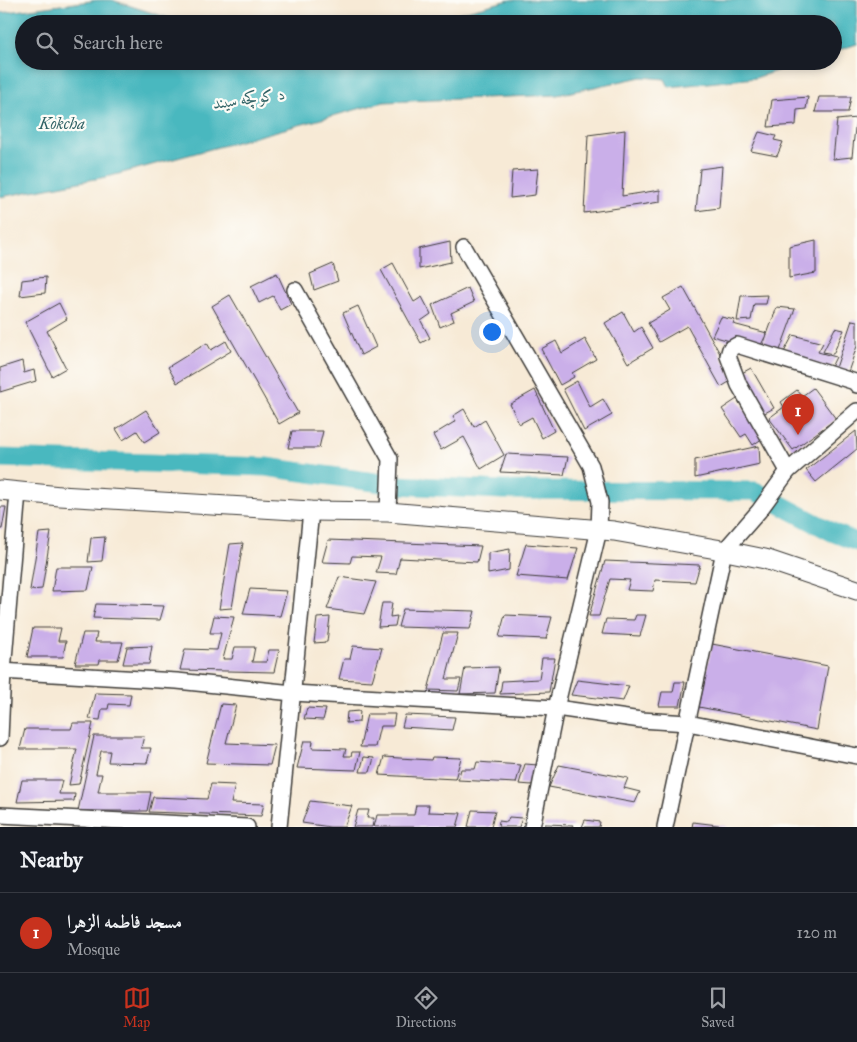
<!DOCTYPE html>
<html lang="en">
<head>
<meta charset="utf-8">
<style>
  :root { --surface:#171b24; --page:#242831; --text:#f1f3f6; --muted:#9ea1a6; --line:#363941; --accent:#c8321e }
  body { margin:0; font-family:"IM FELL Great Primer",Amiri,serif; background:var(--page); color:var(--text) }
  .you { position:absolute; left:491px; top:331px; width:18px; height:18px; margin:-12px; border:4px solid #fff; border-radius:50%; background:#1a73e8; box-shadow:0 0 0 8px #1a73e833 }
  .badge { display:grid; place-items:center; width:32px; height:32px; border-radius:50%; background:var(--accent); color:#fff; font-size:16px; font-weight:700 }
  .pin { position:absolute; translate:-50% -41px; filter:drop-shadow(0 1px 2px #0008) }
  .pin::after { content:''; position:absolute; top:26px; width:18px; height:15px; background:inherit; clip-path:polygon(0 0,100% 0,50% 100%) }
  .list { margin:0; padding:0; list-style:none }
  h2 { display:flex; justify-content:space-between; align-items:center; height:65px; margin:0; padding:0 20px; font-size:21px }
  h2 small { font-size:16px; font-weight:400; color:var(--muted) }
  .list li { display:grid; grid-template-columns:32px 1fr auto; gap:15px; align-items:center; box-sizing:border-box; height:80px; padding:0 20px; border-top:1px solid var(--line) }
  .list b { display:block; font-size:19px; white-space:nowrap }
  .list p { margin:0; font-size:16px; white-space:nowrap; color:var(--muted) }
  .list em { font-size:16px; font-style:normal; color:var(--muted) }
  .icon { flex:none; width:28px; height:28px; fill:none; stroke:currentColor; stroke-width:2; stroke-linecap:round; stroke-linejoin:round }
  .map { position:relative; flex:none; width:857px; height:827px; overflow:hidden }
  .search { position:absolute; background:var(--surface); box-shadow:0 2px 8px #0003; left:15px; right:15px; top:15px; height:55px; display:flex; align-items:center; gap:12px; box-sizing:border-box; padding:0 18px; border-radius:28px; color:var(--muted); font-size:19px }
  .sheet { height:145px; background:var(--surface) }
  nav { display:flex; justify-content:space-around; align-items:center; box-sizing:border-box; height:70px; border-top:1px solid var(--line); background:var(--surface); font-size:14px; color:var(--muted) }
  nav a { display:grid; justify-items:center; gap:2px }
  nav .on { color:var(--accent) }
  .map>svg:first-child { display:block }
  .water { fill:#48b8bf; stroke:#326a6e }
  .lines { fill:none; stroke-linecap:round; stroke-linejoin:round }
  .canal { stroke:#48b8bf; stroke-width:19 }
  .building { fill:#caafe9 }
  .minor-casing { stroke:#3d3b38; stroke-width:18 }
  .tertiary-casing { stroke:#3d3b38; stroke-width:21 }
  .minor { stroke:#fff; stroke-width:15 }
  .tertiary { stroke:#fff; stroke-width:19 }
  .labels { text-anchor:middle; stroke-width:4.5; stroke-linejoin:round; paint-order:stroke }
  .water-label { font-size:16px; font-style:italic; fill:#306265; stroke:#fdfcf7 }
</style>
</head>
<body>
<div class="map">
<svg width="857" height="827" viewBox="0 0 857 827">
  <rect width="100%" height="100%" fill="#fdfcf7"/>
  <filter id="ink" filterUnits="userSpaceOnUse"><feTurbulence type="fractalNoise" baseFrequency=".02" numOctaves="2"/><feDisplacementMap in="SourceGraphic" scale="10" xChannelSelector="R" yChannelSelector="G"/><feConvolveMatrix kernelMatrix="1 2 1 2 8 2 1 2 1" color-interpolation-filters="sRGB"/></filter>
  <filter id="wash" filterUnits="userSpaceOnUse"><feTurbulence type="fractalNoise" baseFrequency=".0096" numOctaves="4" result="noise"/><feDisplacementMap in="SourceGraphic" scale="20" xChannelSelector="R" yChannelSelector="G"/><feGaussianBlur stdDeviation="1.12" result="paint"/><feColorMatrix in="noise" values="0 0 0 0 0 0 0 0 0 0 0 0 0 0 0 0 0 1.4 0 .05"/><feComposite in="paint" operator="in"/></filter>
  <g filter="url(#wash)">
    <rect width="100%" height="100%" fill="#f7ead6"/>
    <g class="water">
      <path d="M99 0H112L187 24H24V61H806L755 78 669 87 665 79 641 77 557 95 384 102 111 176 0 197V13Z"/>
      <path d="M510 0H857V44L833 52V24H415Z"/>
    </g>
    <g class="lines">
      <path class="canal" d="M0 458 266 467 396 485 503 490 755 491 834 533 857 542"/>
    </g>
    <g id="blocks">
      <g class="building">
        <path d="M808 97 806 109 797 110 796 125 768 127 772 100Z"/>
        <path d="M819 97H851L848 112H815Z"/>
        <path d="M856 118 852 157 833 159 837 120Z"/>
        <path d="M625 130 622 196 660 190V202L584 213 588 135Z"/>
        <path d="M759 132 776 136 774 140 783 142 777 156 751 151Z"/>
        <path d="M722 166 719 208 696 211 700 169Z"/>
        <path d="M538 169 535 195 510 198 512 171Z"/>
        <path d="M816 240V273L789 278V246Z"/>
        <path d="M450 242 451 262 419 269V249Z"/>
        <path d="M393 263 414 302 422 297 431 314 421 321 430 338 421 343 381 270Z"/>
        <path d="M333 264 338 281 314 290 310 274Z"/>
        <path d="M277 273 291 304 280 310 273 296 259 303 251 286Z"/>
        <path d="M46 277 45 293 20 296 22 280Z"/>
        <path d="M683 287 734 379 721 387 687 326 659 342 648 323 670 310 663 298Z"/>
        <path d="M468 288 474 302 451 313 454 321 440 327 432 305Z"/>
        <path d="M230 295 298 413 279 424 212 306Z"/>
        <path d="M768 295 766 304H754L751 320 737 321 741 296Z"/>
        <path d="M59 303 67 319 47 331 66 368 52 376 25 322Z"/>
        <path d="M358 306 376 347 361 355 343 313Z"/>
        <path d="M777 307 795 309 779 353 761 351Z"/>
        <path d="M623 312 634 332 641 327 653 348 628 363 605 323Z"/>
        <path d="M721 317 735 320 733 324 767 333 759 349 712 336Z"/>
        <path d="M852 320 857 321V346L847 375 834 374Z"/>
        <path d="M835 328 844 330 833 354 823 352Z"/>
        <path d="M793 335 823 343 818 352 836 357 830 369 782 356Z"/>
        <path d="M585 339 596 359 572 373 574 377 560 385 541 349 556 341 562 353Z"/>
        <path d="M226 341 231 351 177 383 168 367 207 343 211 350Z"/>
        <path d="M22 361 24 373 34 370 36 381 0 392V368Z"/>
        <path d="M751 368 774 408 763 414 740 374Z"/>
        <path d="M577 381 590 407 603 399 612 415 584 431 563 389Z"/>
        <path d="M813 388 836 419 793 450 769 418 784 407 781 402 797 390 802 396Z"/>
        <path d="M535 390 554 431 542 438 532 417 519 424 510 404Z"/>
        <path d="M737 399 763 438 753 445 746 434 741 437 722 409Z"/>
        <path d="M464 409 474 427 485 420 504 455 481 469 464 437 441 450 433 435 456 421 453 416Z"/>
        <path d="M146 410 160 432 144 442 137 431 123 440 116 429Z"/>
        <path d="M292 431H323L319 448H288Z"/>
        <path d="M856 431 857 449 816 482 806 470Z"/>
        <path d="M759 446 760 464 695 478V460Z"/>
        <path d="M506 454 568 457 564 475 500 472Z"/>
        <path d="M0 507H6L2 529H0Z"/>
        <path d="M51 532 42 589 30 590 39 533Z"/>
        <path d="M105 537 102 561 88 562 91 538Z"/>
        <path d="M328 540 481 546 477 562 400 558 396 574 376 573 381 557 352 556 350 563 322 562Z"/>
        <path d="M243 543 232 608 219 609 230 544Z"/>
        <path d="M526 544 578 548 568 580 516 576Z"/>
        <path d="M510 549 509 570 488 574V553Z"/>
        <path d="M605 561 700 565 695 582 655 580 653 591 627 590 630 580 610 579 599 616H589Z"/>
        <path d="M56 567H93L88 590 52 591Z"/>
        <path d="M339 577 376 582 364 614 327 609Z"/>
        <path d="M250 589 287 591 280 616 243 614Z"/>
        <path d="M382 603H392L390 617 397 616 395 626 378 627Z"/>
        <path d="M96 604 164 606 160 620 93 618Z"/>
        <path d="M403 609 475 611 470 629 398 627Z"/>
        <path d="M505 615 552 617 546 639 499 637Z"/>
        <path d="M636 615H646L640 636 602 634 606 619 634 620Z"/>
        <path d="M214 616 234 617 223 659H232L235 647H255L252 662H266L269 650H279L274 672 180 670 185 649 217 650 221 633H210Z"/>
        <path d="M330 617 327 642 314 643 317 618Z"/>
        <path d="M33 628H61L58 641H66L63 657H27Z"/>
        <path d="M83 633H97L95 642H123L118 660H100L99 664H75Z"/>
        <path d="M443 633H458L446 679H461L458 691 428 690Z"/>
        <path d="M712 644 828 666 817 730 699 707Z"/>
        <path d="M152 646 149 664H123L127 647Z"/>
        <path d="M353 646 382 648 372 681 339 679 344 659H350Z"/>
        <path d="M542 658H555L549 692 500 694 502 681 539 679Z"/>
        <path d="M499 667 495 693 460 694 465 668Z"/>
        <path d="M577 680 629 686 623 701 571 695Z"/>
        <path d="M675 682H685L680 706H659L662 692H673Z"/>
        <path d="M95 693 131 694 129 705 109 704 108 709H102L100 720 89 719Z"/>
        <path d="M221 704 236 705 226 743 275 745 270 765 206 763Z"/>
        <path d="M307 708 326 709 323 720 304 719Z"/>
        <path d="M360 711 359 722 346 723 347 712Z"/>
        <path d="M367 714H395L393 726H380L375 747H360Z"/>
        <path d="M405 715 455 717 452 730 402 727Z"/>
        <path d="M73 723H93L79 784 69 785 77 749H20L25 729H71Z"/>
        <path d="M94 736H144L141 748H151L147 763 108 762 110 751H101L96 774H102L98 792H151L147 811H78Z"/>
        <path d="M304 741H313L312 748 346 749 344 756H351L352 752H360L356 770 297 768Z"/>
        <path d="M364 757 374 758 370 772H360Z"/>
        <path d="M384 757 431 760 432 757 461 758 455 779 379 775Z"/>
        <path d="M477 762 521 765 516 783 458 780 461 769H475Z"/>
        <path d="M525 764 538 765 532 785 519 784Z"/>
        <path d="M559 765 628 778 624 788 640 792 635 803 549 787Z"/>
        <path d="M22 780H62L59 794H75L74 801 17 802Z"/>
        <path d="M211 784 235 785 231 803 264 804 261 816 149 812 153 797 207 799Z"/>
        <path d="M310 801 352 806 344 827H330L302 823Z"/>
        <path d="M416 805H429L428 812 461 813 457 827H374L377 815H414Z"/>
        <path d="M358 810H369L367 818H374L372 827H353Z"/>
        <path d="M472 810 495 811 491 827H468Z"/>
        <path d="M509 817 522 818 519 827H498L499 821 507 822Z"/>
        <path d="M585 820 600 822 599 827H582Z"/>
        <path d="M693 822 726 826V827H692Z"/>
        <path d="M545 824 573 825 572 827H544Z"/>
      </g>
    </g>
  </g>
  <g filter="url(#ink)">
    <use href="#blocks" fill-opacity="0" stroke="#3d3b38" stroke-width="1"/>
    <g class="lines">
      <g class="minor-casing">
        <g id="minor">
          <path d="M464 247 591 466 600 502 599 530 556 708 532 827"/>
          <path d="M295 290 390 459 388 512"/>
          <path d="M788 471 739 385 728 356 730 349 737 345 855 382 857 385"/>
          <path d="M0 671 177 681 293 693 556 708 641 720 688 723 857 756"/>
          <path d="M0 738 3 671 18 492"/>
          <path d="M0 815 247 827"/>
          <path d="M279 827 311 511"/>
          <path d="M665 827 724 551 759 511 788 471 857 411"/>
        </g>
      </g>
      <g class="tertiary-casing">
        <path id="tertiary" d="M0 490 60 496 311 511 388 512 614 531 716 549 765 559 857 590"/>
      </g>
      <use href="#minor" class="minor"/>
      <use href="#tertiary" class="tertiary"/>
    </g>
  </g>
  <g class="labels">
    <g class="water-label">
      <text transform="translate(249 98) rotate(-8)" y="6">د کوکچه سیند</text>
      <text x="62" y="129">Kokcha</text>
    </g>
  </g>
</svg>
<div class="you"></div>
<div class="pin badge" style="left:798px;top:435px">1</div>
<div class="search"><svg class="icon" aria-label="search" viewBox="0 0 24 24"><circle cx="10" cy="10" r="6"/><path d="M15 15l6 6"/></svg>Search here</div>
</div>
<section class="sheet">
<h2>Nearby<small></small></h2>
<ul class="list">
<li><span class="badge">1</span><div><b>مسجد فاطمه الزهرا</b><p>Mosque</p></div><em>120 m</em></li>
</ul>
</section>
<nav>
<a class="on"><svg class="icon" aria-label="map" viewBox="0 0 24 24"><path d="M3 6l6-2 6 2 6-2v14l-6 2-6-2-6 2zM9 4v14M15 6v14"/></svg>Map</a>
<a><svg class="icon" aria-label="directions" viewBox="0 0 24 24"><path d="M12 3l9 9-9 9-9-9zM9 14v-3h6M13 9l2 2-2 2"/></svg>Directions</a>
<a><svg class="icon" aria-label="saved" viewBox="0 0 24 24"><path d="M7 4h10v16l-5-4-5 4z"/></svg>Saved</a>
</nav>
</body>
</html>
